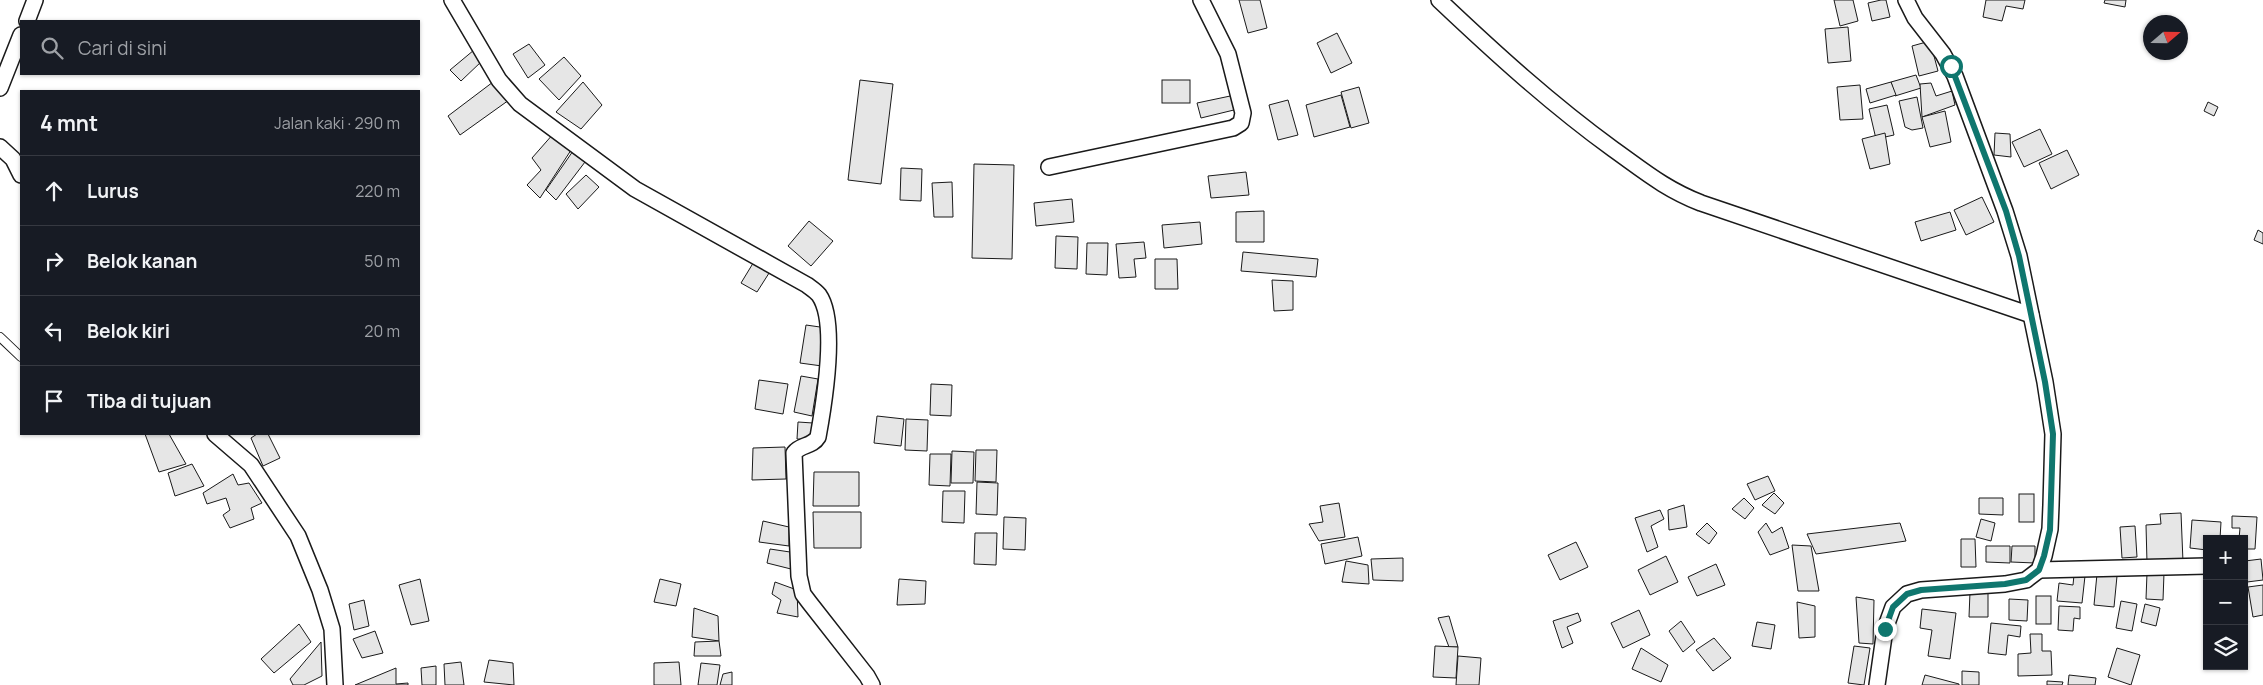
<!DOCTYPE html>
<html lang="id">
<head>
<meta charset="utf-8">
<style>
  :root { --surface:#171b24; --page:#20242c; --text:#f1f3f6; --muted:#9ea1a6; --line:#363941 }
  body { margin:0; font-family:Manrope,sans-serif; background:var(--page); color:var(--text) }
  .controls { position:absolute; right:15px; bottom:15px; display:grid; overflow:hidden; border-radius:0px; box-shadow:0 1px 4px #0004 }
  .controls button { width:45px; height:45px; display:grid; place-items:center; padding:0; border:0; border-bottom:1px solid var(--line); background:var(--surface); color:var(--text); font:25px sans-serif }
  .compass { position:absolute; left:2143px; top:15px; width:45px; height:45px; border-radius:50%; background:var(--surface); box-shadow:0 1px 4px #0004; rotate:70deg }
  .stop { position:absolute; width:15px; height:15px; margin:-11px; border:4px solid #0f766e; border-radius:50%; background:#fff }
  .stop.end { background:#0f766e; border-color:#fff; box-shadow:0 1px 5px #0008 }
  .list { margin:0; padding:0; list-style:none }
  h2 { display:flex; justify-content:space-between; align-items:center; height:65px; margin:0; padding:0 20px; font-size:21px }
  h2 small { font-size:16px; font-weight:400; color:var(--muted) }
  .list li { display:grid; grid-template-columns:32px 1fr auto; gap:15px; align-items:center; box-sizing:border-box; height:70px; padding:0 20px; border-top:1px solid var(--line) }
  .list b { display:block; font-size:19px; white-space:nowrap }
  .list em { font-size:16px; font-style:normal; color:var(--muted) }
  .icon { flex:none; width:28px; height:28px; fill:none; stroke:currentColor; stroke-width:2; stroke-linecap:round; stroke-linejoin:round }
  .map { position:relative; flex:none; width:2263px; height:685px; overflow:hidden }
  .search { position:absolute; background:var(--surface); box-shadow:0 1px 4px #0004; left:20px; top:20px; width:400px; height:55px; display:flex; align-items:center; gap:12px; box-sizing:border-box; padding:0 18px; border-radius:0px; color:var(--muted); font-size:19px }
  .panel { position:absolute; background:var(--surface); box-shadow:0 1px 4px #0004; left:20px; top:90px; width:400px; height:345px; border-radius:0px }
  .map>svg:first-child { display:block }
  .building { fill:#e6e6e6; stroke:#1a1a1a }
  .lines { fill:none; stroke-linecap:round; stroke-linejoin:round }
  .service-casing { stroke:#1a1a1a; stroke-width:10 }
  .minor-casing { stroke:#1a1a1a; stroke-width:18 }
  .service { stroke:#fff; stroke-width:8 }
  .minor { stroke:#fff; stroke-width:15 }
  .route { stroke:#0f766e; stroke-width:6 }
</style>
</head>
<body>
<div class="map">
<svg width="2263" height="685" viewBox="0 0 2263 685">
  <rect width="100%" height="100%" fill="#fff"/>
  <g class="building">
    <path d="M1239 0H1260L1267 28 1248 33Z"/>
    <path d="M1834 0H1853L1858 21 1840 26Z"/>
    <path d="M1881 0H1886L1890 17 1872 21 1868 3Z"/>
    <path d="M1986 0H2025L2023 9 2006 6 2002 21 1983 17Z"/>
    <path d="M2105 0H2126L2125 7 2104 3Z"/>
    <path d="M1848 27 1851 61 1828 63 1825 29Z"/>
    <path d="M1337 33 1352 63 1331 73 1317 43Z"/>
    <path d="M1930 41 1938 71 1919 76 1912 46Z"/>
    <path d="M529 44 545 65 528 78 513 54Z"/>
    <path d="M474 50 482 61 461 81 450 70Z"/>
    <path d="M564 57 581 76 559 100 539 79Z"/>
    <path d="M1916 75 1921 88 1895 96 1891 82Z"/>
    <path d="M860 80 893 84 881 184 848 180Z"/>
    <rect x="1162" y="80" width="28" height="23"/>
    <path d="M493 82 509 100 460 135 448 116Z"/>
    <path d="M583 82 602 105 581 129 556 112Z"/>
    <path d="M1891 82 1896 95 1870 103 1866 89Z"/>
    <path d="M1931 83 1936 96 1952 91 1955 105 1922 117 1920 84Z"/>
    <path d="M1860 85 1863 119 1840 120 1837 87Z"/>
    <path d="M1359 87 1369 123 1351 128 1341 92Z"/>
    <path d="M1235 95 1238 109 1201 118 1197 103Z"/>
    <path d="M1341 95 1350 127 1314 137 1306 105Z"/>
    <path d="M1917 97 1923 128 1912 130 1905 127 1899 101Z"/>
    <path d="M1288 100 1298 135 1278 140 1269 105Z"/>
    <path d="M2208 102 2218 107 2214 116 2204 111Z"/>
    <path d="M1887 105 1894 135 1876 139 1869 109Z"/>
    <path d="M1945 111 1951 142 1930 147 1922 117Z"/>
    <path d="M2040 129 2052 154 2024 167 2012 142Z"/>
    <path d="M554 133 573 147 540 198 527 185 541 170 532 158Z"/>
    <path d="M1885 133 1890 164 1870 169 1862 139Z"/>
    <path d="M1995 133 2010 134 2011 157 1994 155Z"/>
    <path d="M2067 150 2079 175 2051 189 2039 163Z"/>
    <path d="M573 151 585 162 556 200 546 190Z"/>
    <path d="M974 164 1014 165 1012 259 972 258Z"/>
    <path d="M901 168 922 169 921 201 900 200Z"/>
    <path d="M1246 172 1249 195 1211 198 1208 176Z"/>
    <path d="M586 175 599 187 578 209 566 194Z"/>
    <path d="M952 182 953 217H934L932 183Z"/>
    <path d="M1982 197 1994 222 1966 235 1954 210Z"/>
    <path d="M1072 199 1074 222 1036 226 1034 203Z"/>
    <path d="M1264 211V242H1236V212Z"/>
    <path d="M1950 212 1956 230 1921 241 1915 222Z"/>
    <path d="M809 221 833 241 811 266 788 246Z"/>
    <path d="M1200 222 1202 244 1164 248 1162 225Z"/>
    <path d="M2258 230 2263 233V244L2254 240Z"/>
    <path d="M1056 236 1078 237 1077 269 1055 268Z"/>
    <path d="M1144 242 1146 258 1134 259 1136 277 1119 278 1116 244Z"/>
    <path d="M1087 243H1108L1107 275 1086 274Z"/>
    <path d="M1243 252 1318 259 1316 277 1241 271Z"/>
    <path d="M1155 259H1177L1178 289H1155Z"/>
    <path d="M755 260 771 270 757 292 741 283Z"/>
    <path d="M1272 280 1293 281V310L1274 311Z"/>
    <path d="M806 325 827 328 822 366 800 363Z"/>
    <path d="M801 376 818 379 812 416 794 412Z"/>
    <path d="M759 380 788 384 783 414 755 409Z"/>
    <path d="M931 384 952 385 951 416 930 415Z"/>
    <path d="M877 416 904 419 901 446 874 443Z"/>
    <path d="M906 419 928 420 927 451 905 450Z"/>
    <path d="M798 422 813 423 812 440 797 439Z"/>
    <path d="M145 434H169L186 464 159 472Z"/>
    <path d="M257 434H268L280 458 263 466 251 438Z"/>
    <path d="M785 447 786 479 752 480 753 448Z"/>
    <path d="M976 450H997L996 482 975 481Z"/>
    <path d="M952 451 974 452 973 483H951Z"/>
    <path d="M930 454H951L950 486 929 485Z"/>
    <path d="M192 464 204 486 175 496 168 473Z"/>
    <path d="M814 472H859V506H813Z"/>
    <path d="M233 474 238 485 249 483 262 503 251 508 254 519 230 528 223 515 230 510 226 498 207 504 203 493Z"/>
    <path d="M1768 476 1775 491 1755 500 1747 484Z"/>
    <path d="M977 482 998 483 997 515 976 514Z"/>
    <path d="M943 491H965L964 523 942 522Z"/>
    <path d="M1774 493 1784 503 1775 514 1762 505Z"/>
    <rect x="2019" y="494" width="15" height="28"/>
    <path d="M1744 498 1754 508 1745 519 1732 509Z"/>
    <path d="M1979 498H2003V515L1979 514Z"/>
    <path d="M1339 503 1345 537 1319 541 1309 524 1323 522 1320 506Z"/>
    <path d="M1684 505 1687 527 1669 530 1668 510Z"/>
    <path d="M1660 510 1664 519 1651 526 1658 547 1647 552 1635 518Z"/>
    <path d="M813 512H861V548H814Z"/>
    <path d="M2181 513 2183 562 2147 563 2146 525 2161 524 2160 514Z"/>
    <path d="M2232 516 2257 517 2255 549H2244V539H2239L2240 528H2232Z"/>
    <path d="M1004 517 1026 518 1025 550 1003 549Z"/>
    <path d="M1981 519 1995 523 1991 541 1976 537Z"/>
    <path d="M2192 520 2221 522 2220 539H2207V550L2190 548Z"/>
    <path d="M763 521 789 527V546L759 542Z"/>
    <path d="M1707 523 1717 533 1709 544 1696 534Z"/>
    <path d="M1766 523 1772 533 1782 527 1789 548 1770 555 1758 532Z"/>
    <path d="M1900 523 1906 541 1816 554 1807 534Z"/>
    <path d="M2135 526 2137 557 2122 558 2120 527Z"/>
    <path d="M975 533H997L996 565 974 564Z"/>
    <path d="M1358 537 1362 556 1325 564 1321 544Z"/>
    <path d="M1961 539H1975L1976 567H1961Z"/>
    <path d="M1576 542 1588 567 1560 580 1548 555Z"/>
    <path d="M1792 545 1811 546 1819 591H1798Z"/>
    <path d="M1986 546H2010V563L1986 562Z"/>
    <path d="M2012 546H2035V563L2011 562Z"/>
    <path d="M770 549 790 552 791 569 767 563Z"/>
    <path d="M1666 556 1678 582 1650 595 1638 570Z"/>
    <path d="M1403 558V581L1373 580 1371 559Z"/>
    <path d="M2261 559 2263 580 2247 582 2245 561Z"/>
    <path d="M1346 561 1368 565 1369 584 1342 582Z"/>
    <path d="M1716 564 1725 585 1697 596 1688 577Z"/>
    <path d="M2147 573H2164L2163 600 2146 599Z"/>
    <path d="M2097 574 2117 576 2114 607 2094 605Z"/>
    <path d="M2074 575 2085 576 2082 603 2057 601 2059 583 2073 585Z"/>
    <path d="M420 579 429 621 411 625 399 585Z"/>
    <path d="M660 579 681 584 676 606 654 602Z"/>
    <path d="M899 579 926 581 925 604 897 605Z"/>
    <path d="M775 582 797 590 798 617 777 613 781 600 772 594Z"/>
    <path d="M2263 585V615L2253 617 2248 587Z"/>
    <path d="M1970 592 1988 593V617H1969Z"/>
    <rect x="2036" y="596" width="15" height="28"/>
    <path d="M1856 597 1874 600 1873 644 1859 643Z"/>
    <path d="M2009 599 2028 600 2027 621 2009 620Z"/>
    <path d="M364 600 369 626 354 630 349 604Z"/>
    <path d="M2121 601 2137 604 2132 631 2116 628Z"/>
    <path d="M1797 602 1815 606V637L1799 638Z"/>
    <path d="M2145 604 2160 608 2156 626 2141 622Z"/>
    <path d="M2059 606 2080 607V619L2074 618 2073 631 2058 630Z"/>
    <path d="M694 608 718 616 719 641 692 637Z"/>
    <path d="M1922 609 1956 613 1950 659 1928 656 1932 630 1920 628Z"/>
    <path d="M1639 610 1650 635 1623 648 1611 623Z"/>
    <path d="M1578 613 1581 621 1567 627 1573 643 1562 648 1553 621Z"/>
    <path d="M1449 616 1458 647H1449L1438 618Z"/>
    <path d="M1681 621 1695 642 1683 652 1669 631Z"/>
    <path d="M1757 622 1775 625 1771 649 1752 646Z"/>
    <path d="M1991 623 2021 626 2020 637 2008 635 2006 655 1988 653Z"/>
    <path d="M299 624 311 642 274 673 261 659Z"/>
    <path d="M375 631 383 653 362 658 353 639Z"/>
    <path d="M2030 634H2042V651H2051L2052 675 2018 676V654L2031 653Z"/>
    <path d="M1714 638 1731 658 1713 671 1696 650Z"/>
    <path d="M719 641 721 656H694L695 642Z"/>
    <path d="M321 642 322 676 304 685H293L290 679Z"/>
    <path d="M1435 646 1458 647 1456 678 1433 677Z"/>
    <path d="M1854 646 1870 648 1864 685 1848 683Z"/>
    <path d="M1641 648 1668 665 1661 682 1632 669Z"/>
    <path d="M2117 648 2140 655 2131 685 2108 677Z"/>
    <path d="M1458 656 1481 658 1479 685H1456Z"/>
    <path d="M489 660 513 663 514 685 484 682Z"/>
    <path d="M461 662 464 685H445L444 664Z"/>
    <path d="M679 662 681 685H654V663Z"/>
    <path d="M701 663 720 665 717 685H698Z"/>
    <path d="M436 666V685H422L421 668Z"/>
    <path d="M396 668V684L408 683V685H355Z"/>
    <path d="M1962 671 1979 672V685H1962Z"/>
    <path d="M732 672V685H720L723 674Z"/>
    <path d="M1925 675 1959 684V685H1922Z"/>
    <path d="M2069 675 2096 678 2095 685H2068Z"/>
    <path d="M2047 681 2063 682 2062 685H2047Z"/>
  </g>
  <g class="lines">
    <g class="service-casing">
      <path id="service" d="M0 337 21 357"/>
    </g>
    <g class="minor-casing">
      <g id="minor">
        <path d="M452 0 499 80 520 104 635 189 807 285C811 288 816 291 819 295 838 322 824 404 818 437 812 447 801 444 794 453L799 576 803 594 809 602 867 676 872 685"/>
        <path d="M1439 0C1495 53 1551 104 1613 149 1644 171 1665 189 1701 203L2031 315"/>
        <path d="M27 21 35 0"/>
        <path d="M0 88 21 35"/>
        <path d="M0 147 13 159 21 175"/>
        <path d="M1049 167 1233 128 1241 123 1243 113 1228 54 1201 0"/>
        <path d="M215 434 251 465 298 536 320 590 332 629 335 685"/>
        <path d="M2039 570 2207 566"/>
        <path d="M1877 685 1885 629 1893 607 1907 594 1921 590 2005 584 2026 580 2039 570 2044 556 2050 529 2051 505 2053 434 2045 382 2019 256 2005 211 1955 76 1943 54 1915 18 1906 0"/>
      </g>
    </g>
    <use href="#service" class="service"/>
    <use href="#minor" class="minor"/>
  </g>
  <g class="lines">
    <path class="route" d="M1885 629 1893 607 1907 594 1921 590 2005 584 2026 580 2039 570 2044 556 2050 530 2053 434 2045 382 2019 256 2006 211 1951 66"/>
  </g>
</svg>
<div class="controls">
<button>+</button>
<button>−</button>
<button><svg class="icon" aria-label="layers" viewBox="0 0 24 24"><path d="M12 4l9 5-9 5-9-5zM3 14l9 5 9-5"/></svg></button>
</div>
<svg class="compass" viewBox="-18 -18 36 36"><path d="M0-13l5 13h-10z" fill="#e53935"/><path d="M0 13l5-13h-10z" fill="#9ea1a6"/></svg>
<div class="stop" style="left:1951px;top:66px"></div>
<div class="stop end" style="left:1885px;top:629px"></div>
<div class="search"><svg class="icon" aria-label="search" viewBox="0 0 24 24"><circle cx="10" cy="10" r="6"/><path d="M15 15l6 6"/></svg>Cari di sini</div>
<section class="panel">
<h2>4 mnt<small>Jalan kaki · 290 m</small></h2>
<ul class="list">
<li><svg class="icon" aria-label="ahead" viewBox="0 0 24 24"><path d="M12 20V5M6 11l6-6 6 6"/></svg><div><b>Lurus</b></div><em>220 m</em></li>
<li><svg class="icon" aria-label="right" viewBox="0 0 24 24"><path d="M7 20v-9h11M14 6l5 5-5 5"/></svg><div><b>Belok kanan</b></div><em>50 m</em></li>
<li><svg class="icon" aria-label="left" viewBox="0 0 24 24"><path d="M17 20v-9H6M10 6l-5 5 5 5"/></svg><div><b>Belok kiri</b></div><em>20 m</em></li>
<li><svg class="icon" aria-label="arrive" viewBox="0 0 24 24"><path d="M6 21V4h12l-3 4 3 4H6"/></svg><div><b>Tiba di tujuan</b></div></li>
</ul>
</section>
</div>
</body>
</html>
